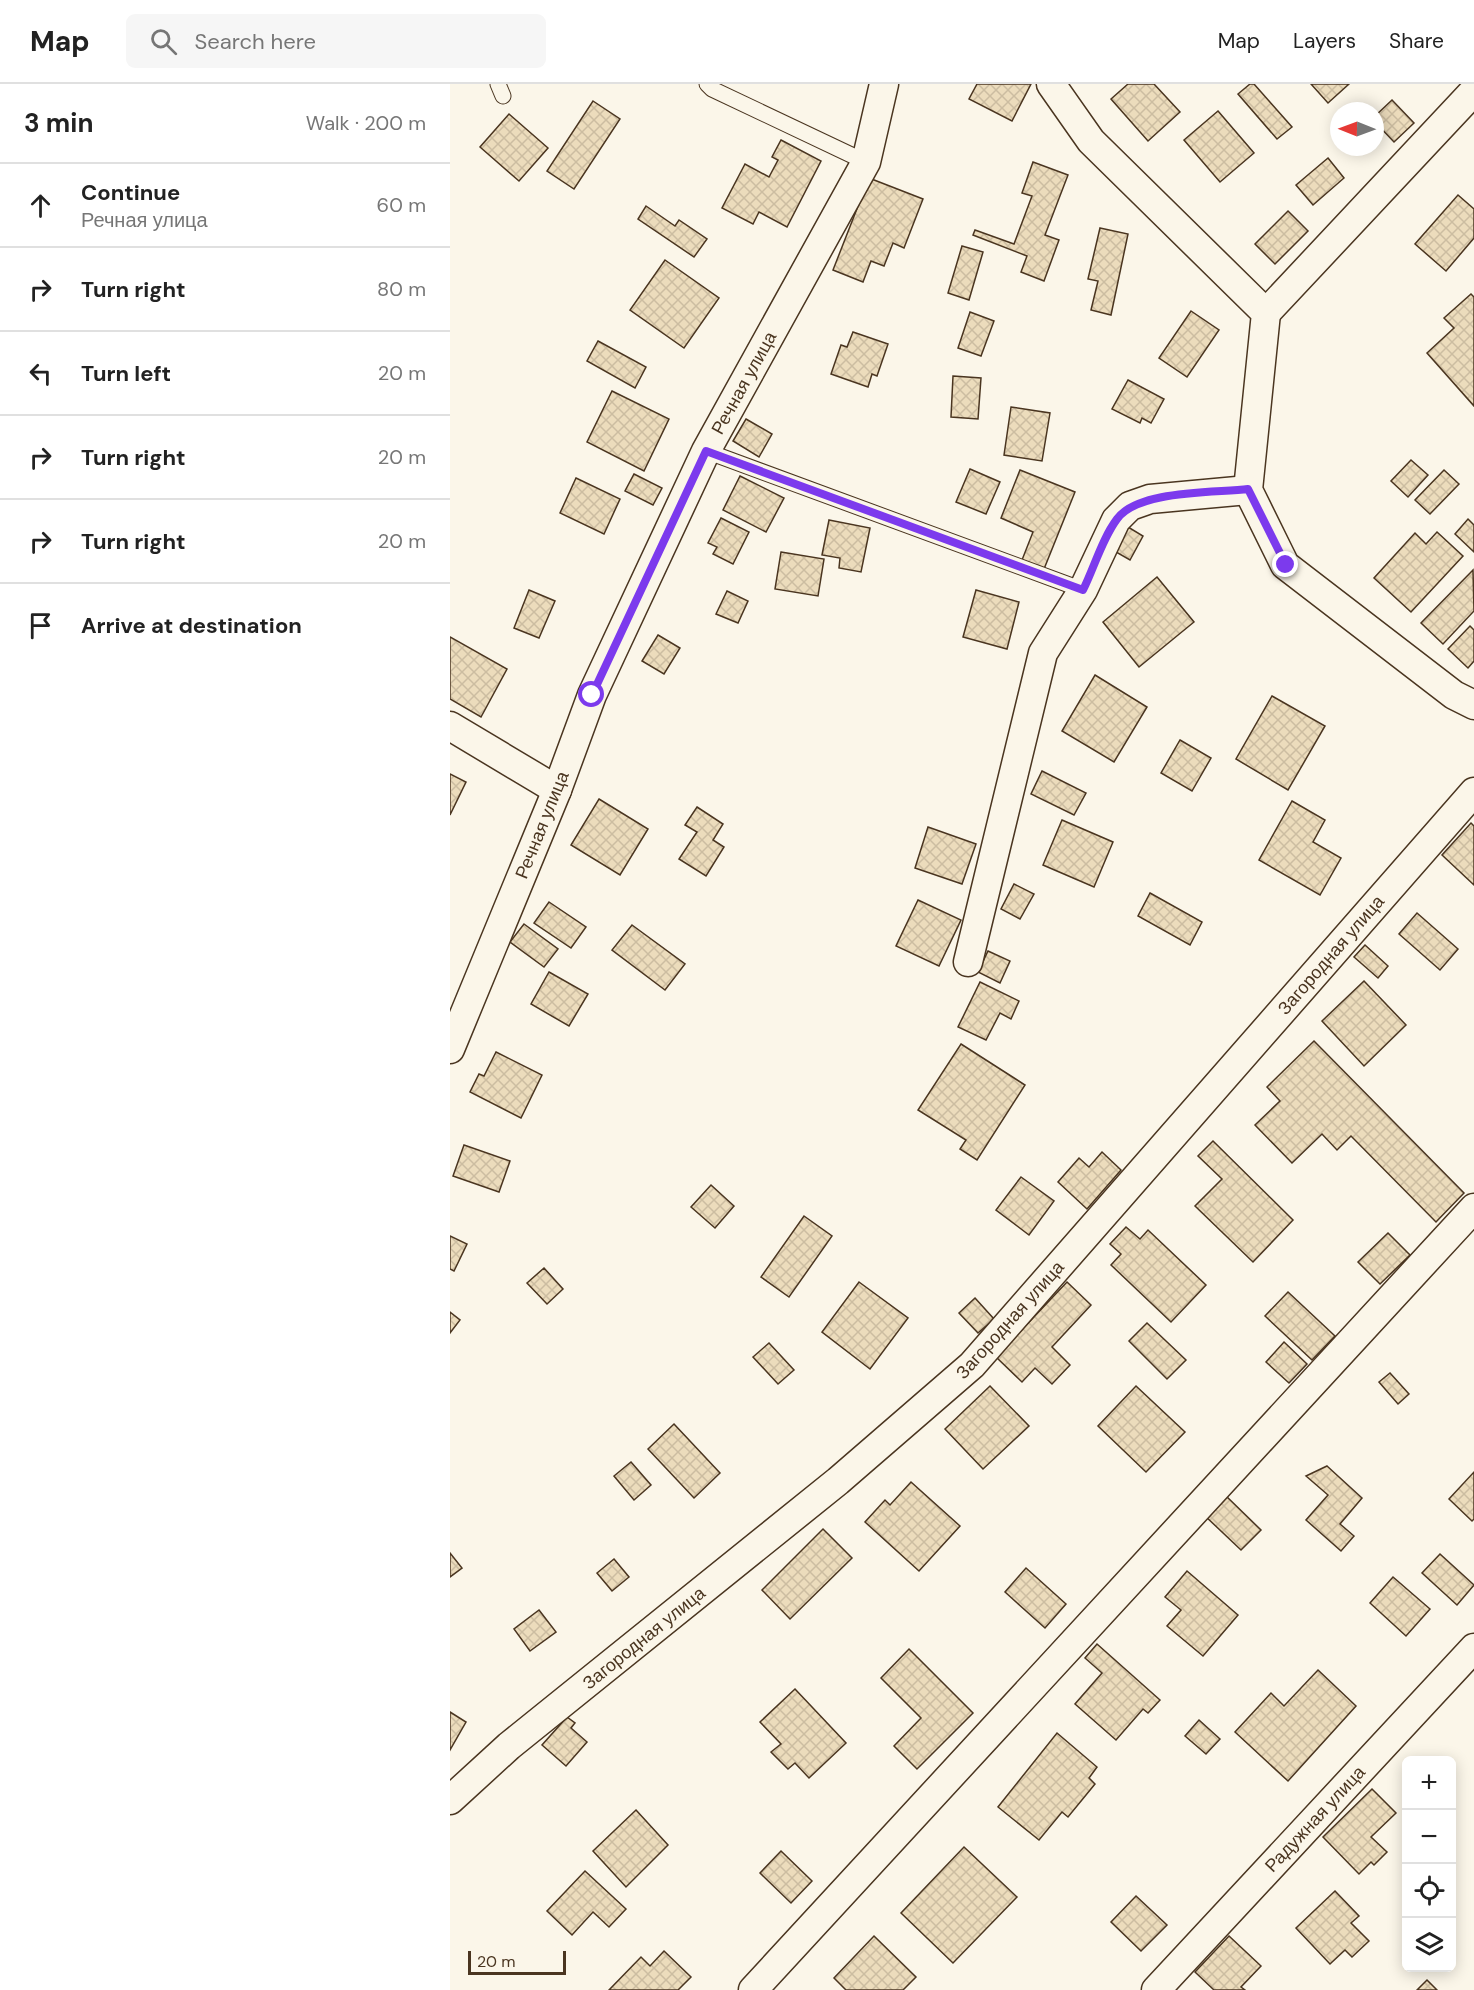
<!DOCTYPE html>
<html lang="en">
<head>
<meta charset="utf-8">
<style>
  :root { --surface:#fff; --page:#f6f6f6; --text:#222; --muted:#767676; --line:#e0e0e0 }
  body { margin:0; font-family:"DM Sans",sans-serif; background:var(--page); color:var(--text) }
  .controls { position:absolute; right:18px; bottom:18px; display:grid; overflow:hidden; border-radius:9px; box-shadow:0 3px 15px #0003 }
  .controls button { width:54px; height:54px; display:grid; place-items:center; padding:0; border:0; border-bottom:2px solid var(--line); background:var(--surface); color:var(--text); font:30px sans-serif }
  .compass { position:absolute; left:880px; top:18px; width:54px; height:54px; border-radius:50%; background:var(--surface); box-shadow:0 3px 15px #0003; rotate:271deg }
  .scale { position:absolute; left:18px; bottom:15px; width:98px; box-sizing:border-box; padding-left:6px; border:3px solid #4a3520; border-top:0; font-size:16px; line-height:21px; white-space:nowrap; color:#4a3520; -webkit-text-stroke:4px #fbf6e9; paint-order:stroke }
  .stop { position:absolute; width:18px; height:18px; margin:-14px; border:4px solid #7c3aed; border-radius:50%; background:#fff }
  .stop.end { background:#7c3aed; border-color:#fff; box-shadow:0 2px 6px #0008 }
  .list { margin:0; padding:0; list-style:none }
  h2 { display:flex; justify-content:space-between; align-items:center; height:78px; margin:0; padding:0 24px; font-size:26px }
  h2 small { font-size:20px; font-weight:400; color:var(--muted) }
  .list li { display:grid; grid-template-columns:39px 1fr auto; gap:18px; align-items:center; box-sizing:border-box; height:84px; padding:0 24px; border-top:2px solid var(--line) }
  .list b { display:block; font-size:22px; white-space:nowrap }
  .list p { margin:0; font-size:20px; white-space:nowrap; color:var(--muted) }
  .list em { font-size:20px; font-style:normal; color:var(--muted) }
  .icon { flex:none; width:33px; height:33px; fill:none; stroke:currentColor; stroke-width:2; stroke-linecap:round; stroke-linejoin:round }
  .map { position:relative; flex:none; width:1024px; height:1906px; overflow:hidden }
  header { display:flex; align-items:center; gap:36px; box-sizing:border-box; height:84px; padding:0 30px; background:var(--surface); border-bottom:2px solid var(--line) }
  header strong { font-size:28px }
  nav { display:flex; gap:33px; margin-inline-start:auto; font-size:21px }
  .search { width:420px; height:54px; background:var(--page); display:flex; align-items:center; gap:15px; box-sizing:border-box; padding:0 21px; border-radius:9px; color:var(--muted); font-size:22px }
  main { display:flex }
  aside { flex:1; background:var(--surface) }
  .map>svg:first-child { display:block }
  .building { fill:url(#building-cross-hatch); stroke:#4a3520; stroke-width:1.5 }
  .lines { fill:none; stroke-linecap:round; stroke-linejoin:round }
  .lane-casing { stroke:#4a3520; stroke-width:17 }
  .street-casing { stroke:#4a3520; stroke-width:31 }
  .lane { stroke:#fbf6e9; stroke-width:15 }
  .street { stroke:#fbf6e9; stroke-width:28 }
  .route { stroke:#7c3aed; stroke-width:8 }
  .labels { text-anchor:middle; stroke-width:4.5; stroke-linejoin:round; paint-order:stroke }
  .street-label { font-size:18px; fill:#4a3520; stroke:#fbf6e9 }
</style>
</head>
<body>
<header>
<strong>Map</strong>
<div class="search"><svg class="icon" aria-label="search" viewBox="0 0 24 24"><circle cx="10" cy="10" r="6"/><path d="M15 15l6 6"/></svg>Search here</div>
<nav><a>Map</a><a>Layers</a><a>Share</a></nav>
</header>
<main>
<aside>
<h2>3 min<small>Walk · 200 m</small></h2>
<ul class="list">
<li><svg class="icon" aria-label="ahead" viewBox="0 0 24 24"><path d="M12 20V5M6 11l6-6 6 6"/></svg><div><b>Continue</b><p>Речная улица</p></div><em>60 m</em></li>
<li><svg class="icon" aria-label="right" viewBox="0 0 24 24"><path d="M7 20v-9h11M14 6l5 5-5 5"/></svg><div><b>Turn right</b></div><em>80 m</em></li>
<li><svg class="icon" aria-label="left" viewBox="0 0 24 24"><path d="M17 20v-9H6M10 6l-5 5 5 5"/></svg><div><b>Turn left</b></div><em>20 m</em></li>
<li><svg class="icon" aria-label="right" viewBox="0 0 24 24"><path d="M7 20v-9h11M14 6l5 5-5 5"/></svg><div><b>Turn right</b></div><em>20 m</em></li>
<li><svg class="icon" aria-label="right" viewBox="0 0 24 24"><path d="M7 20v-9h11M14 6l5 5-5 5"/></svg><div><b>Turn right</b></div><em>20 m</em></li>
<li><svg class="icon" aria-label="arrive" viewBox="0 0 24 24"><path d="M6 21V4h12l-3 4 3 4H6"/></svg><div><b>Arrive at destination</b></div></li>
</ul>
</aside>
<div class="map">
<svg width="1024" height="1906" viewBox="0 0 1024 1906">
  <defs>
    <pattern id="building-cross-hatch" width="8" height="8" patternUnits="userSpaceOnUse" patternTransform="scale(1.5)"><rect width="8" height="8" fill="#ecdcbc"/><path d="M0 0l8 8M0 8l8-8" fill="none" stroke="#ccbda1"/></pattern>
  </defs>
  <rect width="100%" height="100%" fill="#fbf6e9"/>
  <g class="building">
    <path d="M527 0H581L562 37 519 15Z"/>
    <path d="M678 0H704L730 28 698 57 661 15Z"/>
    <path d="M800 0H804L842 43 827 55 788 10Z"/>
    <path d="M861 0H899L878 19Z"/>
    <path d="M942 16 964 39 944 58 925 38V32Z"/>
    <path d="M143 17 170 35 124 105 97 87Z"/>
    <path d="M768 27 804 69 770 98 734 56Z"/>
    <path d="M59 30 98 64 69 97 30 63Z"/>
    <path d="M331 56 371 77 337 143 309 128 303 140 272 124 295 80 319 93 328 76 322 73Z"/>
    <path d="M878 74 894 94 863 121 846 101Z"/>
    <path d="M583 78 618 91 595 151 609 156 594 197 571 188 577 172 523 151 525 146 564 160 582 112 572 109Z"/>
    <path d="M419 94 473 115 454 164 443 159 434 182 421 177 413 198 383 186Z"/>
    <path d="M1008 111 1024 125V154L996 187 965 160Z"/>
    <path d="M196 122 225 142 229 136 257 155 244 173 188 135Z"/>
    <path d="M838 127 858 147 825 180 805 160Z"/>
    <path d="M650 144 678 150 661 231 641 226 648 197 638 195Z"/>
    <path d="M512 162 533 168 519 216 498 209Z"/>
    <path d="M215 176 269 214 234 264 180 226Z"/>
    <path d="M1021 210 1024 213V322L977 269 1004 244 994 234Z"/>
    <path d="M741 227 769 246 737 293 709 274Z"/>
    <path d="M520 228 544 237 531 272 508 264Z"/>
    <path d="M403 248 438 260 427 292 422 290 418 303 381 290 391 261 397 263Z"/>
    <path d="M148 257 196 283 185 304 137 277Z"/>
    <path d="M503 292 531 294 528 335 501 333Z"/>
    <path d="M678 296 714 315 701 339 692 334 690 339 662 325Z"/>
    <path d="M162 307 219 335 194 387 137 358Z"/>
    <path d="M561 323 600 329 592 377 554 371Z"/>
    <path d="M296 335 322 350 309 373 283 357Z"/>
    <path d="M961 376 978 391 958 413 941 397Z"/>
    <path d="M520 385 550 398 536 430 506 418Z"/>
    <path d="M570 386 625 408 594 485 572 476 583 448 551 434Z"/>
    <path d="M994 386 1009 400 980 430 965 416Z"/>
    <path d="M184 390 212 404 203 421 175 407Z"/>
    <path d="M290 392 334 414 316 448 273 426Z"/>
    <path d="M126 394 170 415 154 450 110 429Z"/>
    <path d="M271 434 299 448 283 480 263 470 267 463 258 459Z"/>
    <path d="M1018 435 1024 441V468L1005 450Z"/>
    <path d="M379 436 420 444 411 488 389 484 390 474 372 471Z"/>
    <path d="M673 440 693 452 680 476 659 464Z"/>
    <path d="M987 448 1013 472 961 528 924 494 965 449 976 460Z"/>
    <path d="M331 468 374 475 368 512 325 505Z"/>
    <path d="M1023 486 1024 527 993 560 971 539Z"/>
    <path d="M707 493 744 538 689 583 653 538Z"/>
    <path d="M79 506 105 517 89 554 64 544Z"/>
    <path d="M526 506 569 518 557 565 513 553Z"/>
    <path d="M277 507 298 517 288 539 266 530Z"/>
    <path d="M1020 542 1024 546V577L1018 584 998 565Z"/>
    <path d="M208 551 230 564 214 590 192 577Z"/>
    <path d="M0 553 57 585 31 633 0 615Z"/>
    <path d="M645 591 697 623 664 678 612 647Z"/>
    <path d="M822 612 875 642 838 706 786 675Z"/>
    <path d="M730 656 761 674 742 707 711 689Z"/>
    <path d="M592 687 636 709 624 731 581 710Z"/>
    <path d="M0 690 16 698 0 731Z"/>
    <path d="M149 715 198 745 170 791 121 761Z"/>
    <path d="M842 717 875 736 863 758 891 774 870 811 809 776Z"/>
    <path d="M247 723 273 740 263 756 274 763 256 792 229 775 247 748 235 741Z"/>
    <path d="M612 736 663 758 644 803 593 781Z"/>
    <path d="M1021 739 1024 742V801L992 771Z"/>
    <path d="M478 743 526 760 512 800 465 784Z"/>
    <path d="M564 800 584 810 570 835 551 825Z"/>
    <path d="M700 809 752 838 740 861 688 832Z"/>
    <path d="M468 816 511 836 489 882 446 862Z"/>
    <path d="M99 818 136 843 121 864 84 839Z"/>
    <path d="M967 829 1008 865 990 886 949 850Z"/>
    <path d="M74 840 108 865 94 883 60 858Z"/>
    <path d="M182 841 235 880 215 906 162 866Z"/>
    <path d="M915 861 938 882 928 894 904 873Z"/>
    <path d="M538 867 560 877 550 899 528 888Z"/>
    <path d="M99 888 138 910 119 942 81 920Z"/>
    <path d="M914 897 956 941 914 982 872 937Z"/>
    <path d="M530 898 569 917 561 935 550 929 536 956 508 943Z"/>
    <path d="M864 957 1014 1109 986 1138 901 1052 887 1066 872 1050 842 1079 805 1041 830 1017 817 1003Z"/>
    <path d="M511 960 575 1001 527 1076 510 1065 516 1056 468 1026Z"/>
    <path d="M46 968 92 991 71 1034 20 1008 29 990 34 992Z"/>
    <path d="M763 1057 843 1136 803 1178 745 1122 772 1095 748 1072Z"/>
    <path d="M14 1061 60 1077 49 1108 3 1092Z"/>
    <path d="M652 1068 671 1086 637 1125 608 1098 629 1074 639 1083Z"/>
    <path d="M571 1093 604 1117 579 1151 546 1126Z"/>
    <path d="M261 1101 284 1122 265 1144 241 1123Z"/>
    <path d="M354 1132 382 1152 339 1213 311 1193Z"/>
    <path d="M676 1143 690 1155 698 1146 756 1201 721 1238 661 1181 671 1170 660 1160Z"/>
    <path d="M938 1149 960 1171 930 1200 908 1178Z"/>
    <path d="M0 1152 17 1160 4 1187 0 1185Z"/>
    <path d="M94 1184 113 1205 97 1220 77 1199Z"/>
    <path d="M409 1198 458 1234 420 1285 372 1248Z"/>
    <path d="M617 1198 641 1221 602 1263 620 1281 602 1300 585 1284 572 1298 546 1273Z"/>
    <path d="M838 1208 885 1252 862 1276 815 1232Z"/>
    <path d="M525 1214 544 1235 528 1249 509 1229Z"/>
    <path d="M0 1228 10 1236 0 1249Z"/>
    <path d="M697 1239 736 1276 717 1295 679 1257Z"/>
    <path d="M834 1258 857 1280 839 1299 816 1278Z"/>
    <path d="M319 1259 344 1286 328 1300 303 1273Z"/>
    <path d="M940 1289 959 1310 948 1320 929 1298Z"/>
    <path d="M540 1302 579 1342 533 1385 495 1345Z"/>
    <path d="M686 1302 735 1348 696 1388 648 1342Z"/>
    <path d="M224 1340 270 1389 244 1414 198 1365Z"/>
    <path d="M181 1378 201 1401 184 1416 164 1392Z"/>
    <path d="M877 1382 912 1414 890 1440 904 1452 891 1467 856 1436 878 1411 856 1392Z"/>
    <path d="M1024 1388V1435L1022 1437 999 1415Z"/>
    <path d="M461 1398 510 1442 469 1487 415 1438 435 1416 440 1421Z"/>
    <path d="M774 1410 811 1446 791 1466 753 1430Z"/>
    <path d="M373 1445 402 1474 340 1535 312 1506Z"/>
    <path d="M0 1469 12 1484 0 1493Z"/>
    <path d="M990 1470 1024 1501 1007 1521 972 1489Z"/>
    <path d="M164 1475 179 1493 162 1507 147 1489Z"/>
    <path d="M576 1484 616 1520 595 1544 555 1508Z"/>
    <path d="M737 1487 788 1531 753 1572 717 1542 731 1526 715 1513Z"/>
    <path d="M943 1493 980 1525 956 1552 920 1519Z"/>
    <path d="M89 1526 106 1548 80 1567 64 1545Z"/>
    <path d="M647 1560 710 1616 698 1629 693 1625 666 1656 625 1620 652 1589 635 1574Z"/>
    <path d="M459 1565 523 1629 467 1685 444 1662 471 1634 431 1594Z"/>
    <path d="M868 1586 906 1622 838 1697 785 1648 821 1609 834 1622Z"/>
    <path d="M345 1605 396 1659 359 1694 345 1679 338 1685 321 1668 331 1660 310 1638Z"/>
    <path d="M0 1628 16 1638 0 1666Z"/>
    <path d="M117 1633 125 1639 121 1644 137 1658 116 1682 92 1661Z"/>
    <path d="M749 1636 770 1655 756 1670 735 1652Z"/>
    <path d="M607 1649 647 1683 639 1694 645 1700 618 1733 612 1728 589 1756 548 1723Z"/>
    <path d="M922 1705 946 1729 921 1753 937 1768 924 1781 921 1778 909 1790 873 1753Z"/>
    <path d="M186 1726 218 1761 176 1803 143 1767Z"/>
    <path d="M514 1763 567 1813 503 1879 451 1829Z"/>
    <path d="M331 1767 362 1797 341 1819 310 1789Z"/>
    <path d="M135 1787 176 1825 159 1843 143 1828 122 1851 97 1827Z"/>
    <path d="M885 1807 909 1832 901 1839 919 1857 902 1873 895 1866 880 1880 846 1844Z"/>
    <path d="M686 1812 717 1841 691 1867 661 1838Z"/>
    <path d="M424 1852 466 1893 453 1906H396L384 1894Z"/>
    <path d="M779 1852 811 1882 791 1903 795 1906H764L745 1888Z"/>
    <path d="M214 1867 241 1893 228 1906H159L191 1873 200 1882Z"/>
    <path d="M977 1896 987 1906H967Z"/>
  </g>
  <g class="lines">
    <g class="lane-casing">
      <g id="lane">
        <path d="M48 0 53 12"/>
        <path d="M257 0 262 5 416 78"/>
        <path d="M256 367 633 506"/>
      </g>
    </g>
    <g class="street-casing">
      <g id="street">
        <path d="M601 0 641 57 816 229 798 406 835 481 1004 611 1024 621"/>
        <path d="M816 229 1024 7"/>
        <path d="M0 642 107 706"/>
        <path d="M518 878 593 569 633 506 666 436 680 422 700 415 798 406"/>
        <path d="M0 965 107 706 142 611 256 367 416 78 434 0"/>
        <path d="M0 1716 59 1662 388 1397 522 1281 1024 708"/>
        <path d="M303 1906 1024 1124"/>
        <path d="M706 1906 1024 1564"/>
      </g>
    </g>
    <use href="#lane" class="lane"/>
    <use href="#street" class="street"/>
  </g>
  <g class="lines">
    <path class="route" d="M142 611 256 367 633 506C644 484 652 455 667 435 688 406 763 409 798 405L836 481"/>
  </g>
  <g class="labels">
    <g class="street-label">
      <text transform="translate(294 299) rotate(-61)" y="6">Речная улица</text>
      <text transform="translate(92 741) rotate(-68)" y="6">Речная улица</text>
      <text transform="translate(881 871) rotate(-49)" y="6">Загородная улица</text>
      <text transform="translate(560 1236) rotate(-48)" y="6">Загородная улица</text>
      <text transform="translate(194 1554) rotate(-39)" y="6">Загородная улица</text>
      <text transform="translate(865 1735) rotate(-47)" y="6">Радужная улица</text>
    </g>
  </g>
</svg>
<div class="controls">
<button>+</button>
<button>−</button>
<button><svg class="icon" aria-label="locate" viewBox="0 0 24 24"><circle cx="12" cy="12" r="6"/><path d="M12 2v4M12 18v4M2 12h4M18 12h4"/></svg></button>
<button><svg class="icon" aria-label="layers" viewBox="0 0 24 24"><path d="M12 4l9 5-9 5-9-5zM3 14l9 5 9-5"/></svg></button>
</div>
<svg class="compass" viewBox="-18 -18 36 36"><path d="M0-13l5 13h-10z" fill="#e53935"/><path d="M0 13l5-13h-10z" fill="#767676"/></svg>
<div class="scale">20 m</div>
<div class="stop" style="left:142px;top:611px"></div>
<div class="stop end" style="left:836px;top:481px"></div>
</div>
</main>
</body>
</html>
